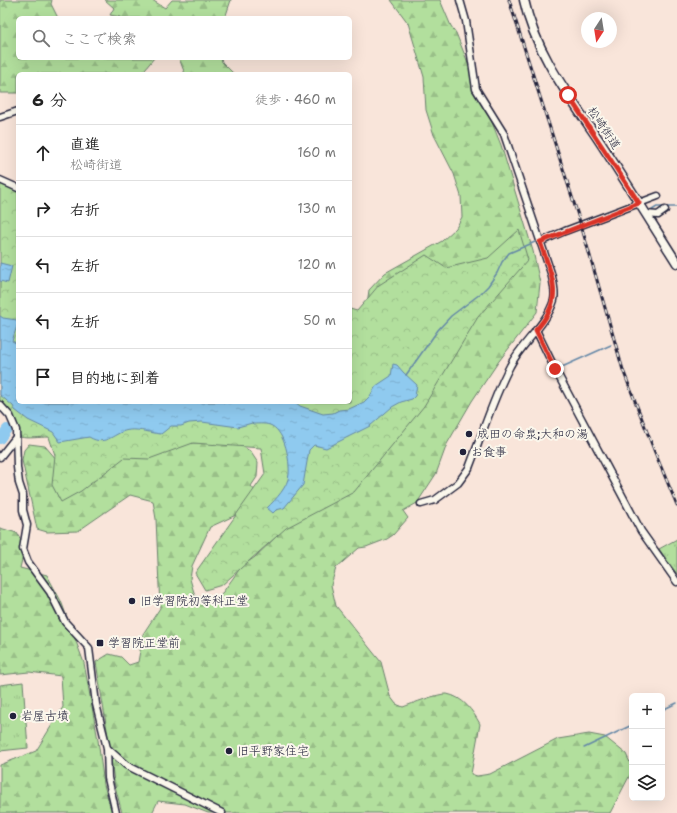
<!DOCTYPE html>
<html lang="ja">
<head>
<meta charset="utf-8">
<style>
  :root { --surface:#fff; --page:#f2f2f2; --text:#222; --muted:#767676; --line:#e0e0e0 }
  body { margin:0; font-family:"Shantell Sans","Klee One",sans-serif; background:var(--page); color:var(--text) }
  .controls { position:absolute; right:12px; bottom:12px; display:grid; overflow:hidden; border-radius:6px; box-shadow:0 4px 16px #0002 }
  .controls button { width:36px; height:36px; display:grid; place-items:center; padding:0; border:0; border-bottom:1px solid var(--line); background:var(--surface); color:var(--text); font:20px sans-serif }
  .compass { position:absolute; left:581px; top:12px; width:36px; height:36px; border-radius:50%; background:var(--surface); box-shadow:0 4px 16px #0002; rotate:192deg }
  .stop { position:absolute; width:12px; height:12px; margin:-9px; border:3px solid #d93025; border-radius:50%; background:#fff }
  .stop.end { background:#d93025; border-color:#fff; box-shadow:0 1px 4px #0008 }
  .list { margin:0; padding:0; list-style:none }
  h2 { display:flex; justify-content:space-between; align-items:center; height:52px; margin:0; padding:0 16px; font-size:17px }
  h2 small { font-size:13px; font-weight:400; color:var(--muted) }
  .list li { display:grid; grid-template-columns:26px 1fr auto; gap:12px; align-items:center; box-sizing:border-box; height:56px; padding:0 16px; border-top:1px solid var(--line) }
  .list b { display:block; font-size:15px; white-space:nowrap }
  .list p { margin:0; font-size:13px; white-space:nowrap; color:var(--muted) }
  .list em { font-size:13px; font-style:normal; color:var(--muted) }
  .icon { flex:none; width:22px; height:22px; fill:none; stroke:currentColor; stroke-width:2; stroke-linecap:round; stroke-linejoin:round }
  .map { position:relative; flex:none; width:677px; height:813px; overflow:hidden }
  .search { position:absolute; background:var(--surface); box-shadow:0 4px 16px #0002; left:16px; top:16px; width:336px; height:44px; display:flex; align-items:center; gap:10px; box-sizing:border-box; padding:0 14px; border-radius:6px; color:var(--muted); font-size:15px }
  .panel { position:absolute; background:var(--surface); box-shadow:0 4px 16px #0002; left:16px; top:72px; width:336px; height:332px; border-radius:6px }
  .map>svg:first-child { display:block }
  .grass { fill:url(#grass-tufts); stroke:#6a806c }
  .forest { fill:url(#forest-firs); stroke:#6a806c }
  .park { fill:url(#park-crowns); stroke:#6a806c }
  .water { fill:url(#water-ripples); stroke:#6387a7 }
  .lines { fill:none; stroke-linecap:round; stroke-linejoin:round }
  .stream { stroke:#6387a7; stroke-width:1.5 }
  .river { stroke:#8fcaef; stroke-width:10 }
  .minor-casing { stroke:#22223b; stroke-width:9 }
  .major-casing { stroke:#22223b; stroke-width:11 }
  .minor { stroke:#fbf7ec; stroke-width:6 }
  .major { stroke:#fbf7ec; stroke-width:8 }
  .rail-casing { stroke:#22223b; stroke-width:3 }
  .rail { stroke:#fbf7ec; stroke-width:1.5; stroke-dasharray:4.5; stroke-linecap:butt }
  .route { stroke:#d93025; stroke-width:5 }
  .poi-dot { fill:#22223b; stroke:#fbf7ec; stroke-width:1.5 }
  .labels { text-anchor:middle; stroke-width:4; stroke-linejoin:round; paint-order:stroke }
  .street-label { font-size:12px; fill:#22223b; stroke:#fbf7ec }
  .poi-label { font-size:12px; fill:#22223b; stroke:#fbf7ec; text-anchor:start }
</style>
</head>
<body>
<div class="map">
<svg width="677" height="813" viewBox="0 0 677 813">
  <defs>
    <pattern id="grass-tufts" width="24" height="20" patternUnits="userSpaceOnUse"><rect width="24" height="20" fill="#b2df9d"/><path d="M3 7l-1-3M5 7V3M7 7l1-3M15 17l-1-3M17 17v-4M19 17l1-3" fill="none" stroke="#99bf88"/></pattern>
    <pattern id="forest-firs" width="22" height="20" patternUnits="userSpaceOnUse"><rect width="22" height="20" fill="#b2df9d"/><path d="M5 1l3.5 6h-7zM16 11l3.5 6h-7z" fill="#99bf88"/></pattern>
    <pattern id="park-crowns" width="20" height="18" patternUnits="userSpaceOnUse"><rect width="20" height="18" fill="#b2df9d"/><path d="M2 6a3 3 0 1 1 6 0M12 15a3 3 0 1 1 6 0" fill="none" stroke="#99bf88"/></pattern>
    <pattern id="water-ripples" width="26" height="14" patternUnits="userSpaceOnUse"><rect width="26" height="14" fill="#8fcaef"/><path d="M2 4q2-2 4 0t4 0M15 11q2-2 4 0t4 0" fill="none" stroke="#7badce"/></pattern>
  </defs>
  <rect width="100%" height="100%" fill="#f9e5da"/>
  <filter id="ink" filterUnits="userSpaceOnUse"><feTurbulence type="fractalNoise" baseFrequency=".025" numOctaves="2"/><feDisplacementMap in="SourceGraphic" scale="8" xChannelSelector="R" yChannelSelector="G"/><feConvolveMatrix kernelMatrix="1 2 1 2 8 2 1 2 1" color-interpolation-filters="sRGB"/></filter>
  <g filter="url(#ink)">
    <g class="grass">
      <path d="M677 539V574L659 549Z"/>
      <path d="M23 682 28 748 0 751V685Z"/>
    </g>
    <g class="forest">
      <path d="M0 0H52L51 4 58 18H18V58H154L141 74H18V93H0Z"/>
      <path d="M105 0H152L165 8 172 0H231L225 18H119L120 17 110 15 114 8Z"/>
      <path d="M391 0H440L451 26 456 33 501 145 533 251 540 283 537 312 499 361 472 401 447 444 436 474 417 503 403 511 408 518 393 535 387 539 366 547 359 548 336 568 331 585 336 606 381 662 390 696 396 704 403 707C411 704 439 693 447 694 463 697 473 711 480 724L471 774 477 776 490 774 558 739 589 734 605 737 626 754 632 767V771L610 813H208L185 804 158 801 152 813H122L114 782 109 742 96 662 109 654 121 657 129 665 138 662 143 634 160 608 156 519 153 501 130 495 78 531 47 532 37 529 22 460 24 450 29 444 45 446 63 467 102 450 186 443H237L250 451 258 463 257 477 251 486 264 502 210 527 192 566 190 579 195 596 203 598 215 599 223 592 241 567 255 557 279 534 350 402 363 332 369 290 385 273 442 241 456 228 462 217 461 196 454 174 434 135 426 110 424 77 408 23Z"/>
      <path d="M179 58H221L222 62 234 74H185Z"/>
      <path d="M0 528 17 533 25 547 20 568 47 575 61 601 84 663 98 740 104 785 112 813H0V765L36 751 63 707 61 676 29 672 0 675Z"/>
    </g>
    <path class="park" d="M0 183 18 191V402H350V309L357 311 379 285 426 255 446 268 488 258 519 230 528 260 478 317 424 406 354 492 286 528 222 585 205 590 195 573 265 474 261 448 193 443 149 459 124 458 81 491 61 502 52 485 55 455 49 437C39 437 29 439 20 437 19 421 11 413 0 403Z"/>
    <g class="water">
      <path d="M0 263 12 266 8 283 0 281Z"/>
      <path d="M0 316 3 318 17 320 18 323 12 341 18 344V402H295L300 406 323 414 333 413 339 410 349 409 364 402 370 396 376 386 391 376 393 364 397 365 403 372 417 385 415 396 412 399 401 402 392 407 370 426 326 448 314 445 309 450 303 485 284 508 276 510 273 513 267 508C276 499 288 487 289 474 290 460 285 433 272 426 267 423 259 424 253 424L252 423 238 427 202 422 189 423 181 426H171L161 434C151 433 140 429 130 430 114 431 107 448 89 437L60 442 53 432 28 420 15 410 13 406 0 395Z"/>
    </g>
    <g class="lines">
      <g class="stream">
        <path d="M652 210 657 207H677"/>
        <path d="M562 367 611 345"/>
        <path d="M406 375 438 330 451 316 480 294 488 286 497 273 502 262 509 253 535 242"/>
        <path d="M662 710 677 703"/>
        <path d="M584 748 632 725"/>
      </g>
      <path class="river" d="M0 439 7 429"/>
      <g class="minor-casing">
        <g id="minor">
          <path d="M0 117 18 111"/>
          <path d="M0 180 18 188"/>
          <path d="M646 214 658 215 665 210"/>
          <path d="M540 242 565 231 658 196"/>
          <path d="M536 330 555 369 641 531 677 582"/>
          <path d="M0 405 10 416 16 430 17 467 19 483 23 495V510L27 525 23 549 28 562 50 592 65 622 89 648 96 704 107 748 108 778 116 813"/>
          <path d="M0 457 16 437"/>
          <path d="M421 504 435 500 458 483 469 468C482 435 493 398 510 366 522 342 546 326 554 300 556 291 553 281 551 273L504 134 476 89 466 21 460 0"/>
          <path d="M107 748 126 765 222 813"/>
        </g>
      </g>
      <g class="major-casing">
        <path id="major" d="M524 0C535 52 569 96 598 139 625 180 651 222 677 263"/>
      </g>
      <use href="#minor" class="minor"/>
      <use href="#major" class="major"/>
      <g class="rail-casing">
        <path id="rail" d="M509 0 581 225 623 370 656 455 677 505"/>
      </g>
      <use href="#rail" class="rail"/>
    </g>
  </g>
  <g class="lines" filter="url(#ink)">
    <path class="route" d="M555 369 536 330C565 299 552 277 540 242L639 203 568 95"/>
  </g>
  <g class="poi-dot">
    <circle cx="469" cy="434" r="4"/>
    <circle cx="463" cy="452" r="4"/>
    <circle cx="132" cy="601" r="4"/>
    <rect x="96" y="639" width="8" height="8" rx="2"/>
    <circle cx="13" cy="716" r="4"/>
    <circle cx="229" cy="751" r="4"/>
  </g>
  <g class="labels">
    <g class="street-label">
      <text transform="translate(604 128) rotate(56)" y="4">松崎街道</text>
    </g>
    <g class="poi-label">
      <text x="477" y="438">成田の命泉;大和の湯</text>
      <text x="471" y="456">お食事</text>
      <text x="140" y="605">旧学習院初等科正堂</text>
      <text x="108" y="647">学習院正堂前</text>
      <text x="21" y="720">岩屋古墳</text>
      <text x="237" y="755">旧平野家住宅</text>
    </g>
  </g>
</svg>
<div class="controls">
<button>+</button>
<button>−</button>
<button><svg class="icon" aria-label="layers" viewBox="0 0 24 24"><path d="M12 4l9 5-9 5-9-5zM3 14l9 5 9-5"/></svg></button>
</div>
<svg class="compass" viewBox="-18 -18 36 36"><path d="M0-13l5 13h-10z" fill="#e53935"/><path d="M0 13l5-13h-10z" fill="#767676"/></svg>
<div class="stop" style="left:568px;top:95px"></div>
<div class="stop end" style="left:555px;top:369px"></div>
<div class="search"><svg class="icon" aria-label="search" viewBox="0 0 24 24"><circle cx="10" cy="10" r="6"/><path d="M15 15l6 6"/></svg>ここで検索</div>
<section class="panel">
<h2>6 分<small>徒歩 · 460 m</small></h2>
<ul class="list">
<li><svg class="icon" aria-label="ahead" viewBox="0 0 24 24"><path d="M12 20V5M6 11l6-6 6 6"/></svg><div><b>直進</b><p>松崎街道</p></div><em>160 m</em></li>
<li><svg class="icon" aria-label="right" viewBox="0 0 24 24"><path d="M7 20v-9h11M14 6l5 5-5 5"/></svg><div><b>右折</b></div><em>130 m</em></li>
<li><svg class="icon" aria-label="left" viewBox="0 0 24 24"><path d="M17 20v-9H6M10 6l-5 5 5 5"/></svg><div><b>左折</b></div><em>120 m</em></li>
<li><svg class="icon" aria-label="left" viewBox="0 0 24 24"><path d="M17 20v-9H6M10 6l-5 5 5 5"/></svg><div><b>左折</b></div><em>50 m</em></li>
<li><svg class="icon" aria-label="arrive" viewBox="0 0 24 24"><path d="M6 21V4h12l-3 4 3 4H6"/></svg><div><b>目的地に到着</b></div></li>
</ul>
</section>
</div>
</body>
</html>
